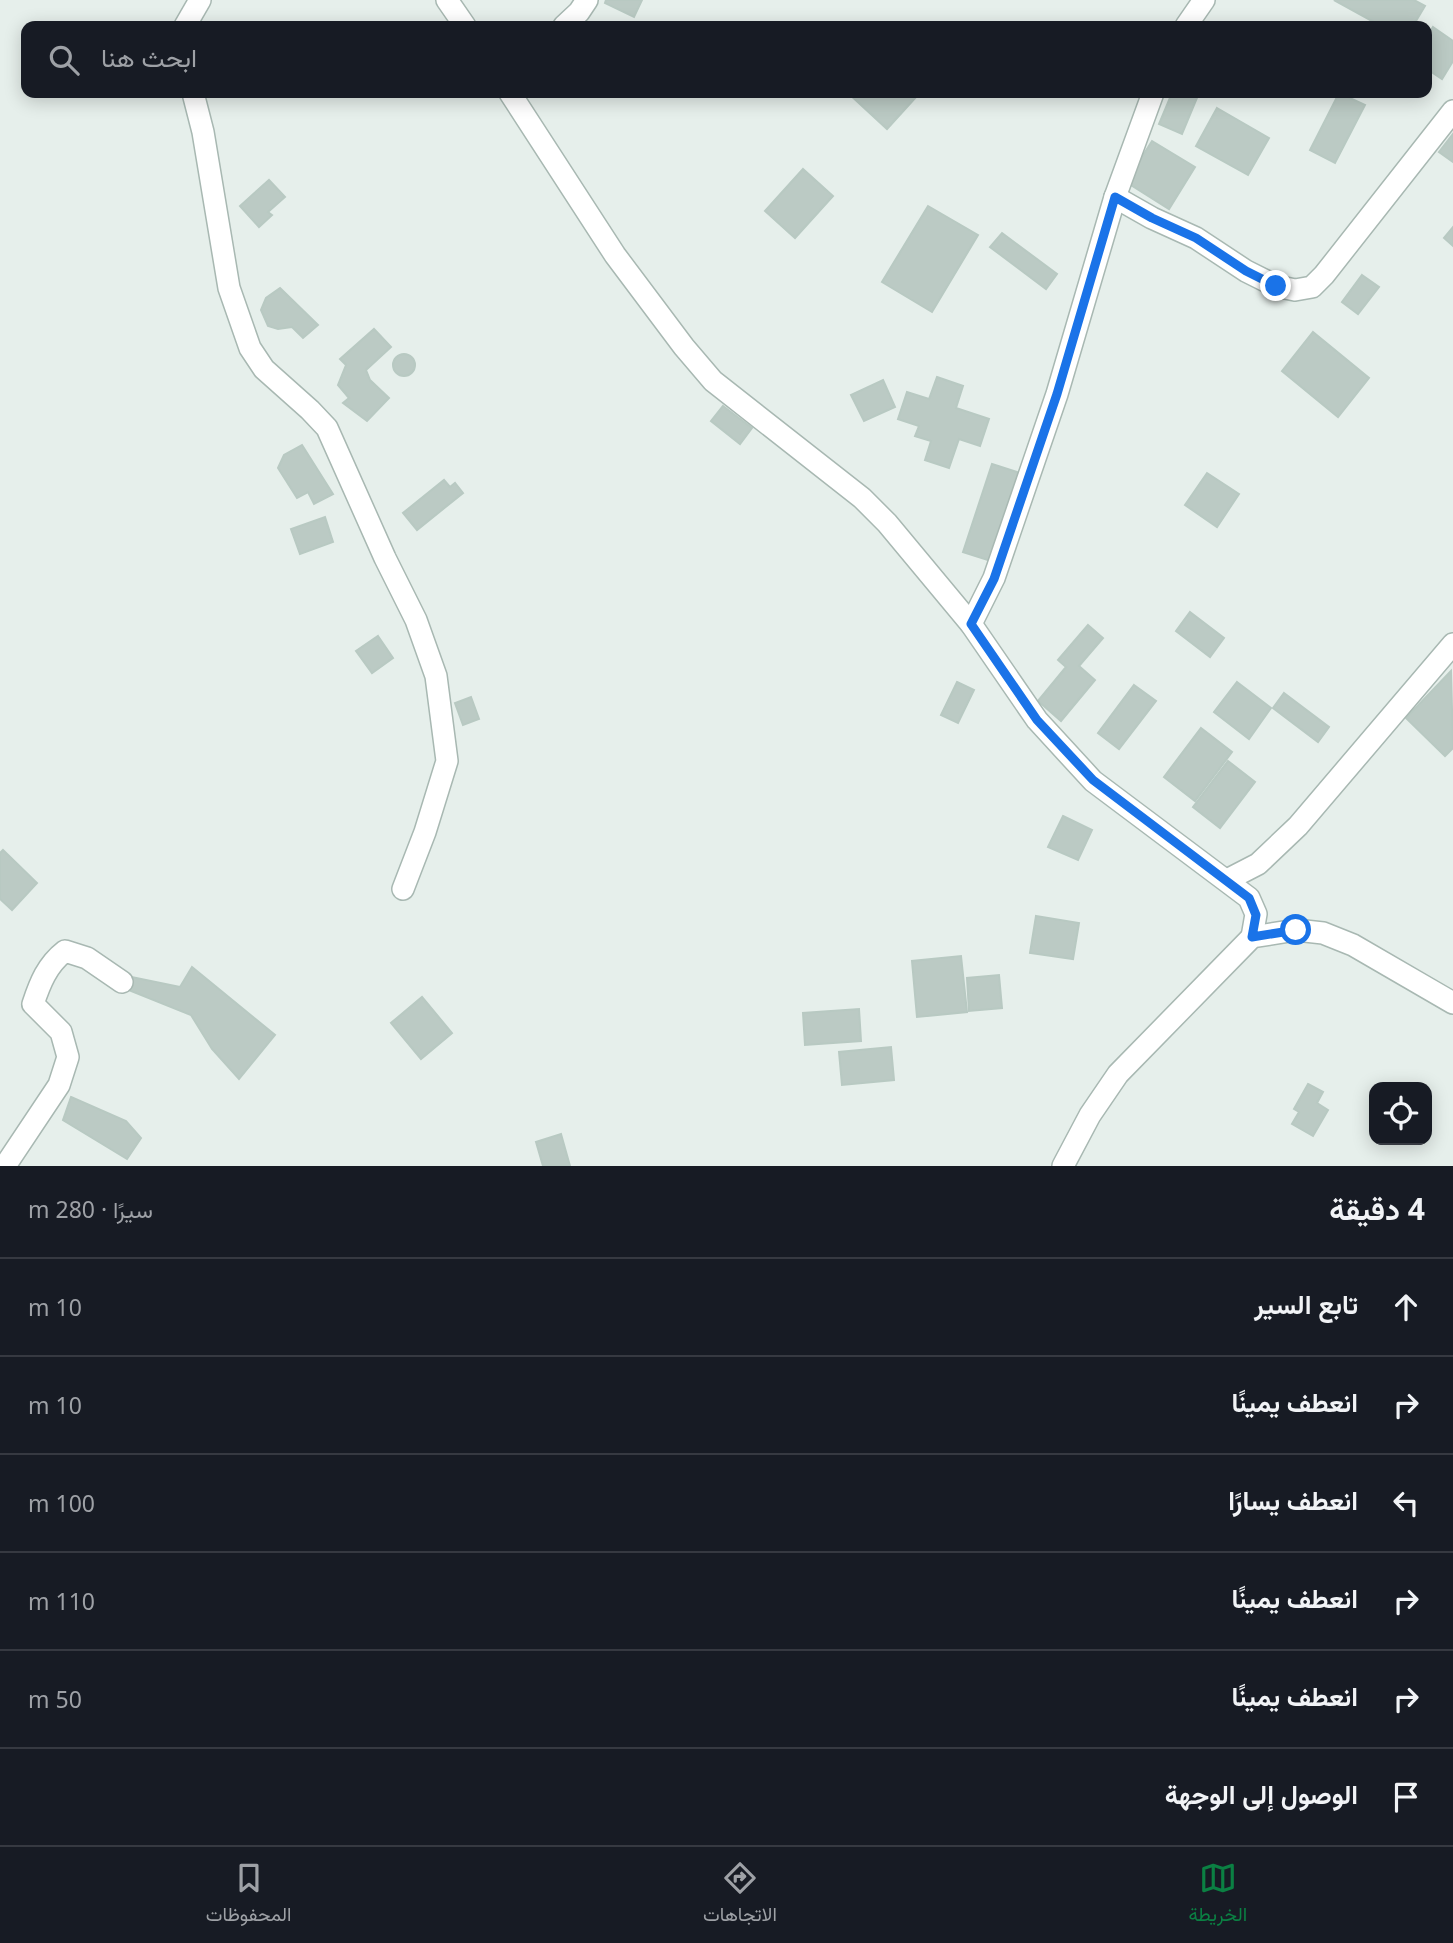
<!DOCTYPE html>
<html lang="ar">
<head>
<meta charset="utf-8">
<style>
  :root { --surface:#171b24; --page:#20242c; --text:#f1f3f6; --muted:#9ea1a6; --line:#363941; --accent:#0b8043 }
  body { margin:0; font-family:"Noto Sans",Vazirmatn,sans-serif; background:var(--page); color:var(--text); direction:rtl }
  .controls { position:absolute; right:21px; bottom:21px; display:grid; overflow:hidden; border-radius:14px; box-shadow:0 4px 18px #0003 }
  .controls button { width:63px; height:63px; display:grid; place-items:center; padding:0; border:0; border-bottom:2px solid var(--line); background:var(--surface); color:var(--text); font:35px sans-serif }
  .stop { position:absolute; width:21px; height:21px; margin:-16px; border:5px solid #1a73e8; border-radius:50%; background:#fff }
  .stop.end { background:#1a73e8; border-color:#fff; box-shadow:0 2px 7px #0008 }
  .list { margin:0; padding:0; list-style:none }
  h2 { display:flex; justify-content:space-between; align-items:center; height:91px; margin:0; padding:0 28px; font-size:30px }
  h2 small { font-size:23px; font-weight:400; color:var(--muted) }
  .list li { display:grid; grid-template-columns:46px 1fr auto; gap:21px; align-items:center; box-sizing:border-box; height:98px; padding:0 28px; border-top:2px solid var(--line) }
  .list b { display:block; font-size:26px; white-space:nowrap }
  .list em { font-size:23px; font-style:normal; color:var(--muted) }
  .icon { flex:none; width:38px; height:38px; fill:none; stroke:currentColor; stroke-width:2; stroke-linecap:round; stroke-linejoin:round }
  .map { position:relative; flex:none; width:1453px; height:1166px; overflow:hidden; direction:ltr }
  .search { position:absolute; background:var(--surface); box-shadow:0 4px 18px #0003; left:21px; right:21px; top:21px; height:77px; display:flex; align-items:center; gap:18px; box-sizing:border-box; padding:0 24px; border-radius:14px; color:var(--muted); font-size:26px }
  .sheet { height:679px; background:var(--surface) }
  nav { display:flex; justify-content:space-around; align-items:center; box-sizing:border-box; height:98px; border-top:2px solid var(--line); background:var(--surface); font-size:19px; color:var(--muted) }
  nav a { display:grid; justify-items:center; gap:4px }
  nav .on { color:var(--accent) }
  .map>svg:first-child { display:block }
  .building { fill:#bbcac4; stroke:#b8c9c2; stroke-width:2 }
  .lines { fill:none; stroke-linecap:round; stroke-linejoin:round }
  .minor-casing { stroke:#a8b8b2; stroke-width:24 }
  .minor { stroke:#fff; stroke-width:21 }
  .route { stroke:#1a73e8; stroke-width:9 }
</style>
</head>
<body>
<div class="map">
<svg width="1453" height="1166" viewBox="0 0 1453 1166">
  <rect width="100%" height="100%" fill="#e6efeb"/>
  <g class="building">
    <path d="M606 0H642L634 17 605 3Z"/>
    <path d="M1334 0H1414L1425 6 1413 26H1381Z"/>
    <path d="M1433 27 1453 41V61L1442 79 1427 69V36Z"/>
    <path d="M848 93H914L917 96 887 129Z"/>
    <path d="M1172 93H1199L1182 134 1159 124Z"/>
    <path d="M1339 93 1365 105 1335 163 1310 150Z"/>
    <path d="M1217 108 1269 138 1248 175 1196 146Z"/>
    <path d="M1453 134V162L1439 152Z"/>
    <path d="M1152 141 1195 167 1169 209 1126 182Z"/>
    <path d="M803 169 833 196 795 238 765 211Z"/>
    <path d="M269 180 285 197 268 212 272 215 259 227 240 206Z"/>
    <path d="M928 206 978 235 932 312 882 282Z"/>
    <path d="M1453 227V246L1444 238Z"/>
    <path d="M1002 233 1057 274 1046 289 990 247Z"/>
    <path d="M1362 275 1379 287 1358 314 1342 302Z"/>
    <path d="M280 288 318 325 303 338 292 327 278 329 268 326 261 310 266 298Z"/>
    <path d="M374 329 391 347 366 370 370 380 389 398 367 421 343 403 349 398 338 385 346 365 340 359Z"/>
    <path d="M1313 332 1369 378 1338 417 1282 371Z"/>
    <circle cx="404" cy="365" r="11"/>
    <path d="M937 377 963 386 956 408 989 419 980 446 959 439 949 468 925 460 931 441 915 436 919 426 898 419 907 392 929 399Z"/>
    <path d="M883 380 895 407 864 421 851 395Z"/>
    <path d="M723 406 752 428 740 444 711 421Z"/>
    <path d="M302 445 333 494 314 504 308 492 297 498 278 468 284 455Z"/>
    <path d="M992 464 1020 473 991 561 963 552Z"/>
    <path d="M1207 473 1239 494 1217 527 1185 505Z"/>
    <path d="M444 480 450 487 455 483 463 493 417 530 403 513Z"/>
    <path d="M325 517 333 542 300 554 291 529Z"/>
    <path d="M1190 612 1224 638 1210 657 1176 631Z"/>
    <path d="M1088 625 1103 638 1079 666 1095 680 1061 721 1038 701 1066 667 1058 660Z"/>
    <path d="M378 636 393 658 372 673 356 651Z"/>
    <path d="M1451 671 1453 748 1445 756 1406 718Z"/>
    <path d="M957 682 974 690 958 723 941 715Z"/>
    <path d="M1237 682 1271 708 1249 739 1214 712Z"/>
    <path d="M1134 685 1156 701 1119 749 1098 733Z"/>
    <path d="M1284 693 1329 727 1318 742 1273 708Z"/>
    <path d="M471 697 479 719 463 725 455 703Z"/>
    <path d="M1201 728 1232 752 1195 801 1164 777Z"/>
    <path d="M1228 761 1255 782 1220 828 1193 807Z"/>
    <path d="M1063 816 1092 830 1078 860 1048 847Z"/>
    <path d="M3 850 37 883 12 910 0 899V853Z"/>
    <path d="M1036 916 1079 923 1073 959 1030 953Z"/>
    <path d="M961 956 967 1012 917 1017 912 961Z"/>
    <path d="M192 967 275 1035 239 1079 212 1049 191 1015 126 989 131 977 180 987Z"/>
    <path d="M999 975 1002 1008 969 1011 967 978Z"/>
    <path d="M422 997 452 1033 421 1059 391 1023Z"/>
    <path d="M859 1009 861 1041 805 1045 803 1013Z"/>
    <path d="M891 1047 894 1080 842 1085 839 1052Z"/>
    <path d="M1308 1084 1323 1092 1317 1103 1328 1110 1313 1136 1292 1124 1299 1112 1294 1109Z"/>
    <path d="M71 1097 126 1121 141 1138 127 1159 63 1120Z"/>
    <path d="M561 1134 570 1166H543L536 1142Z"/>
  </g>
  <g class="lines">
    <g class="minor-casing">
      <g id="minor">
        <path d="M447 0 465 26"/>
        <path d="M185 26 200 0"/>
        <path d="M564 26 579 12 587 0"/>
        <path d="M1186 26 1204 0"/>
        <path d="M193 93 203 132 229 288 250 348 264 369 310 410 327 428 385 558 416 620 436 676 447 761 425 832 403 889"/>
        <path d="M510 93 615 255 684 347 713 381 862 498 887 523 971 624 1037 720 1093 781 1249 898 1256 914 1252 937"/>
        <path d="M1115 197 1152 218 1196 238 1246 271 1276 286 1295 290 1312 287 1324 275 1453 111"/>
        <path d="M971 624 994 578 1057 394 1115 197 1153 93"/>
        <path d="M1227 880 1258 864 1298 826 1453 644"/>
        <path d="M5 1166 59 1085 68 1057 61 1032 33 1004C40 983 47 965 65 951L87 958 122 982"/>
        <path d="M1063 1166 1090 1115 1118 1074 1252 937 1296 930 1323 933 1353 945 1453 1003"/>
      </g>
    </g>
    <use href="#minor" class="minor"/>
  </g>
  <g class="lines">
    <path class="route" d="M1276 286 1246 271 1196 238 1152 218 1115 197 1057 394 994 579 971 624 1037 720 1093 780 1249 898 1256 915 1252 937 1296 930"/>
  </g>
</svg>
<div class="controls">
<button><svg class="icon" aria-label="locate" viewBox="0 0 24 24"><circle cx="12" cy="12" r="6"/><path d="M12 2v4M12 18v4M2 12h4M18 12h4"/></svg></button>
</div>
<div class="stop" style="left:1296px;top:930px"></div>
<div class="stop end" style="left:1276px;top:286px"></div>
<div class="search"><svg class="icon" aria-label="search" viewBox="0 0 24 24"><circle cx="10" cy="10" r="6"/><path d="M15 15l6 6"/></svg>ابحث هنا</div>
</div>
<section class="sheet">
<h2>4 دقيقة<small>سيرًا · 280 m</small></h2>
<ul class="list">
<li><svg class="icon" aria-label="ahead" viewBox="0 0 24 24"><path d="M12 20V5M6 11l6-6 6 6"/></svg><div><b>تابع السير</b></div><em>10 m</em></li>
<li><svg class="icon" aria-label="right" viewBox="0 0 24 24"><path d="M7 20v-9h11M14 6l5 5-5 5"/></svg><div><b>انعطف يمينًا</b></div><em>10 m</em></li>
<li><svg class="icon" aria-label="left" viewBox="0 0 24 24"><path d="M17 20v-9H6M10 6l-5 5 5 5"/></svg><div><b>انعطف يسارًا</b></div><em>100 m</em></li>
<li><svg class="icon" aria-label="right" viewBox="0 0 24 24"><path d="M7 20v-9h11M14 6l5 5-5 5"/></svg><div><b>انعطف يمينًا</b></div><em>110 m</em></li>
<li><svg class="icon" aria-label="right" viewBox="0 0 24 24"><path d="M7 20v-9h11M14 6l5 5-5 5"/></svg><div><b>انعطف يمينًا</b></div><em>50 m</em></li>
<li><svg class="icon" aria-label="arrive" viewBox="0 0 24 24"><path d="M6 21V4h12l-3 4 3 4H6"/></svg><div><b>الوصول إلى الوجهة</b></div></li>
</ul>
</section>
<nav>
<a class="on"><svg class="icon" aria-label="map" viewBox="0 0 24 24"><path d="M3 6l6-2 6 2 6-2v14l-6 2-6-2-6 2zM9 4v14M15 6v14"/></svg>الخريطة</a>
<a><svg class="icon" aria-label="directions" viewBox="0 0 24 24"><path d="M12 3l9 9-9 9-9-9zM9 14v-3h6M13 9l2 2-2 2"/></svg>الاتجاهات</a>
<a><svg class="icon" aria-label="saved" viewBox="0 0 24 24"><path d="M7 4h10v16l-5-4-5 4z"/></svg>المحفوظات</a>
</nav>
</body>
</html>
